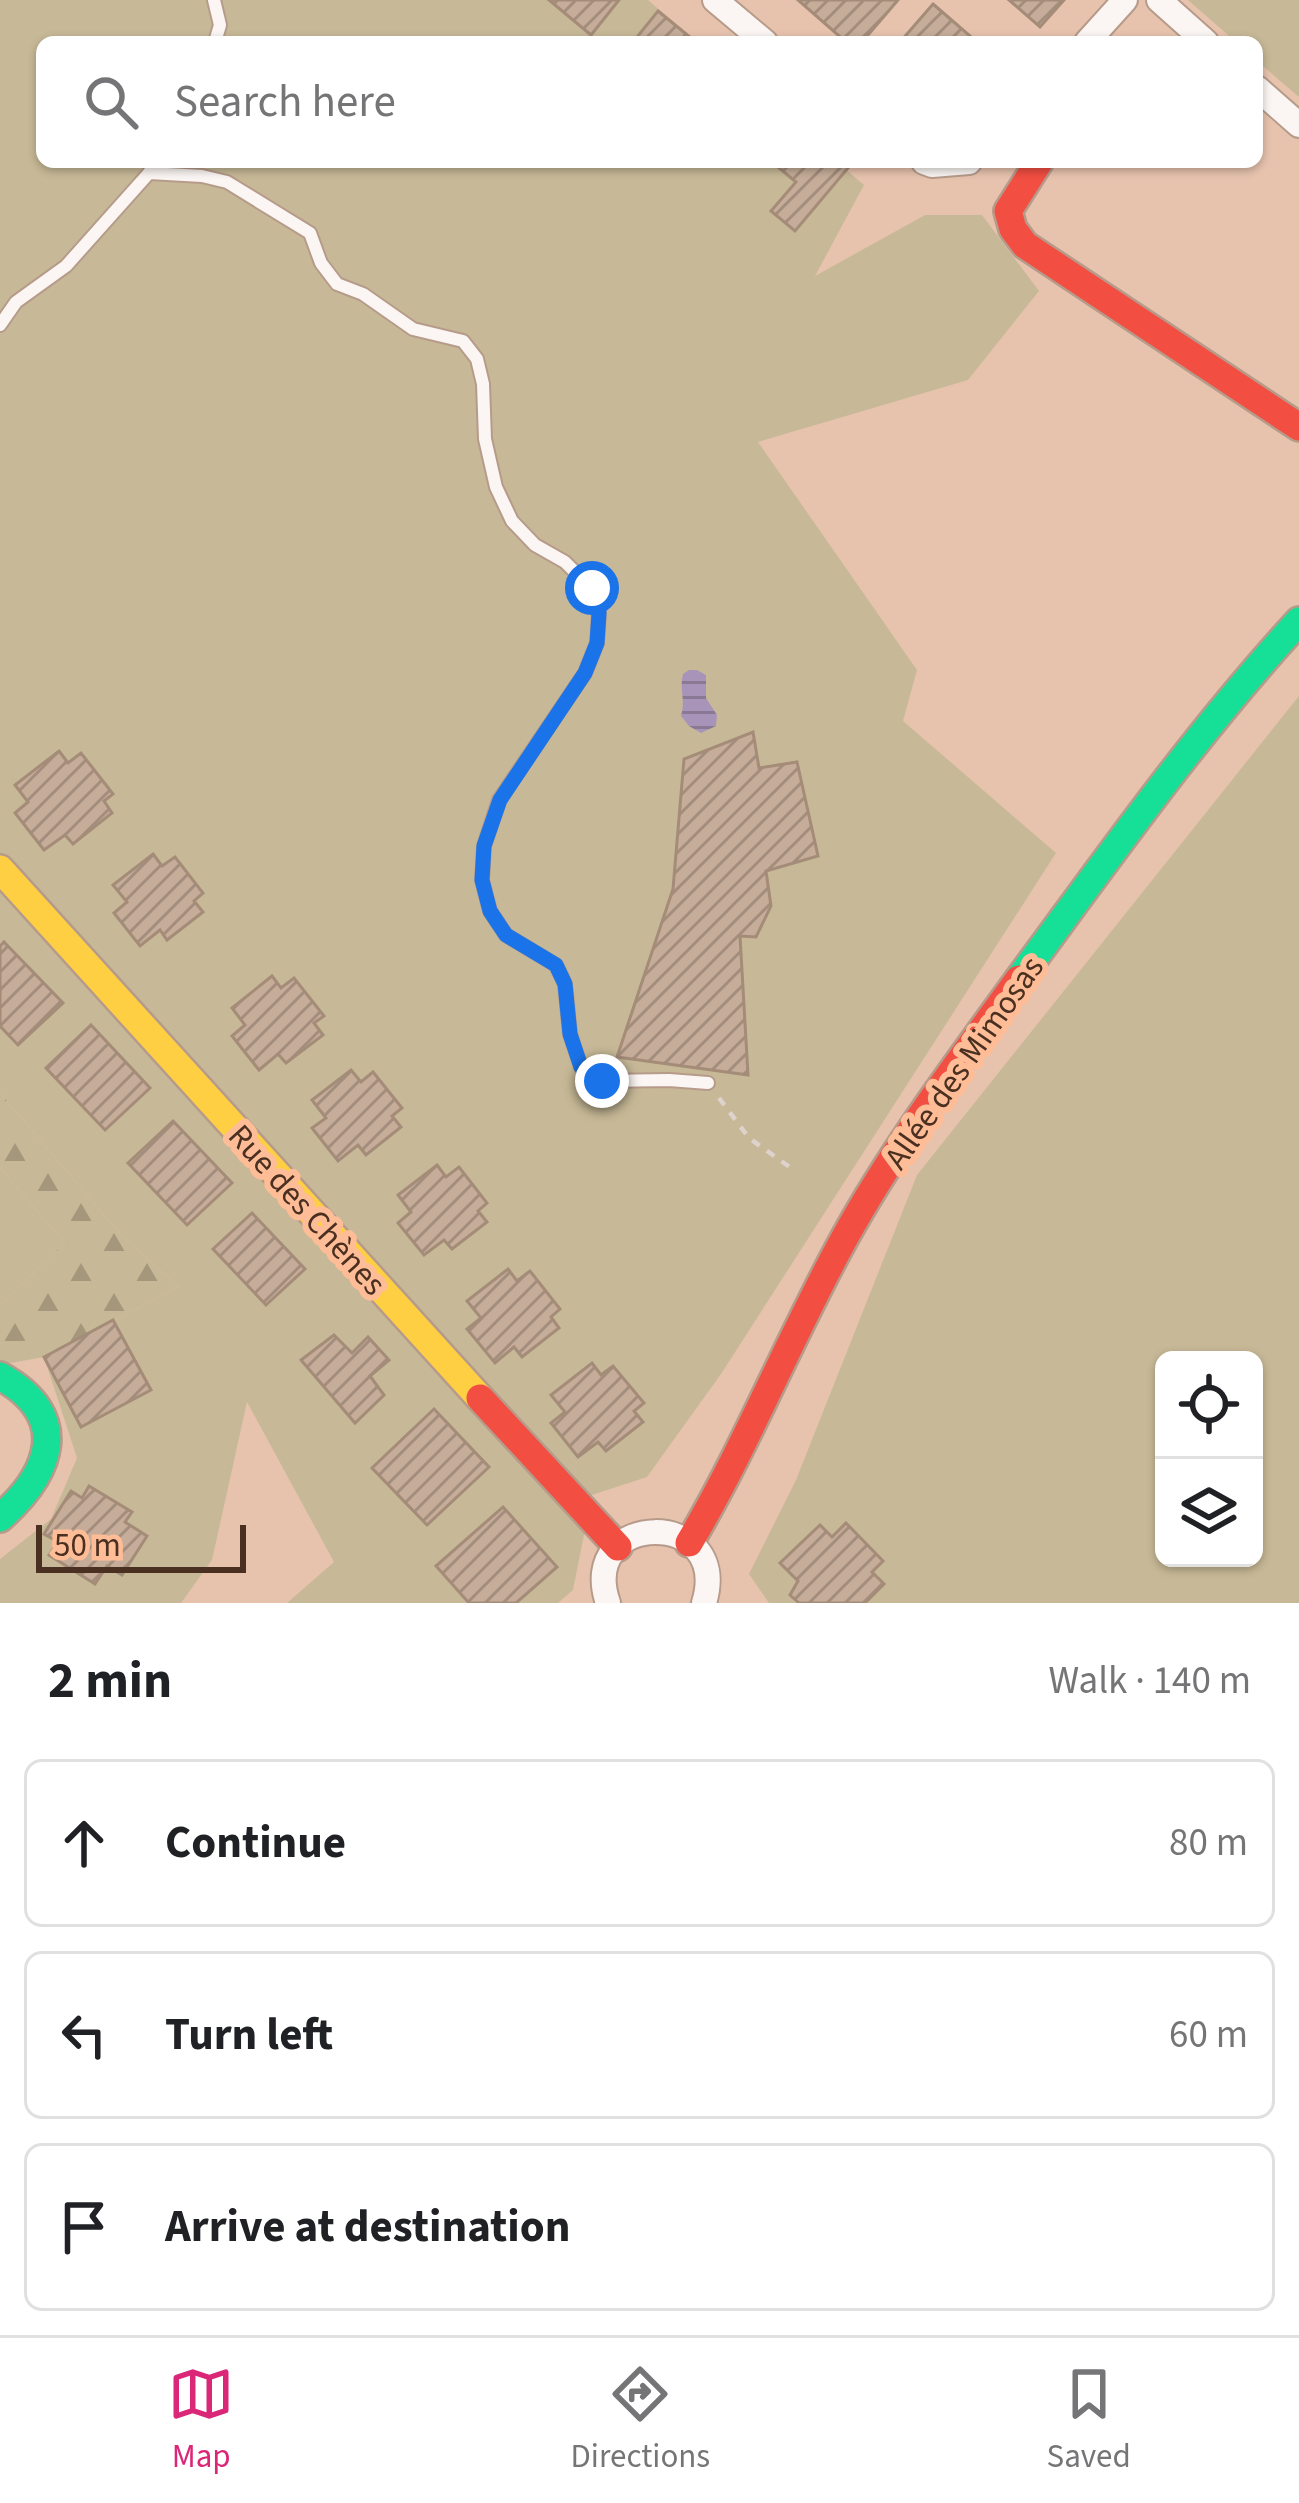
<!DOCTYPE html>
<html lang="en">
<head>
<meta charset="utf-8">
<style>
  :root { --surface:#fff; --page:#f6f6f6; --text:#202124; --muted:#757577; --line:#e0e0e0; --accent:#db2777 }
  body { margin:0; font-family:"Source Sans 3",sans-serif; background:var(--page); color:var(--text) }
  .controls { position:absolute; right:36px; bottom:36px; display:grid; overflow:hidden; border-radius:18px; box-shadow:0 3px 9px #0004 }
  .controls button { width:108px; height:108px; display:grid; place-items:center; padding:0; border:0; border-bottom:3px solid var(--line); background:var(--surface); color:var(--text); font:60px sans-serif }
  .scale { position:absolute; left:36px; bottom:30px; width:210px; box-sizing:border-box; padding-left:12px; border:6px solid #4a3020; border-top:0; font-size:33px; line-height:42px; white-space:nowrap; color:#4a3020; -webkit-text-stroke:9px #febd97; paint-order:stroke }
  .stop { position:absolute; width:36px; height:36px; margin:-27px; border:9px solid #1a73e8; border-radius:50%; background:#fff }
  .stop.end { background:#1a73e8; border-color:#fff; box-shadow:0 3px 12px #0008 }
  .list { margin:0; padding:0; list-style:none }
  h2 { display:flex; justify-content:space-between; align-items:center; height:156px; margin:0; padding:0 48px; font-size:51px }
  h2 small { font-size:39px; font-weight:400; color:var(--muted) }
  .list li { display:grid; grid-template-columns:78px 1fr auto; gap:36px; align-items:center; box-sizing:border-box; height:168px; margin:0 24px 24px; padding:0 24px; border:3px solid var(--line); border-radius:18px }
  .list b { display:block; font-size:45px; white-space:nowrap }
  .list em { font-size:39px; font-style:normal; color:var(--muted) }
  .icon { flex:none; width:66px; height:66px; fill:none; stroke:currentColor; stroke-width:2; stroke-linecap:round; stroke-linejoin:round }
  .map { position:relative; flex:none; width:1299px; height:1603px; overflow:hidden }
  .search { position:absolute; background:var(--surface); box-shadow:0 3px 9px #0004; left:36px; right:36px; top:36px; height:132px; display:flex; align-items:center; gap:30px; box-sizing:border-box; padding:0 42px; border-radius:18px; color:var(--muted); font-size:45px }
  .sheet { height:732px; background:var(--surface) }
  nav { display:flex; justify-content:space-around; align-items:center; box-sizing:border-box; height:168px; border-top:3px solid var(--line); background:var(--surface); font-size:33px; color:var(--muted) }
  nav a { display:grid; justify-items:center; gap:6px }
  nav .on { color:var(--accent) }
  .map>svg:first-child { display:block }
  .green { fill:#c7b997; fill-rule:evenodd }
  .forest { fill:url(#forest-firs) }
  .water { fill:url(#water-rules) }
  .building { fill:url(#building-hatch); stroke:#a48c78; stroke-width:3 }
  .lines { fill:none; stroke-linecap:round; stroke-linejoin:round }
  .lane-casing { stroke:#b79b8a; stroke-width:16 }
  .street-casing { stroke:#b79b8a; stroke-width:28 }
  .fast-casing { stroke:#b79b8a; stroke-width:32 }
  .slow-casing { stroke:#b79b8a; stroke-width:32 }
  .jam-casing { stroke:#b79b8a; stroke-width:32 }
  .path { stroke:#ded2cc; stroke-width:4.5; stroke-dasharray:9 9; stroke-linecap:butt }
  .lane { stroke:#fbf6f3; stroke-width:12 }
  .street { stroke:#fbf6f3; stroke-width:24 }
  .fast { stroke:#16e098; stroke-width:27 }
  .slow { stroke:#ffcf43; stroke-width:27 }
  .jam { stroke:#f24e42; stroke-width:27 }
  .route { stroke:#1a73e8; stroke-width:15 }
  .labels { text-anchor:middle; stroke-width:12; stroke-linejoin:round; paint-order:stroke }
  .street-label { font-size:33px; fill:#4a3020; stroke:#febd97 }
</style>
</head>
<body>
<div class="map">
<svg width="1299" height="1603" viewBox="0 0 1299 1603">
  <defs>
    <pattern id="forest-firs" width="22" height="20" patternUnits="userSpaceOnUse" patternTransform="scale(3)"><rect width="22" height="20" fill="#c7b997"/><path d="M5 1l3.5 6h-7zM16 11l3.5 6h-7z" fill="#a4977b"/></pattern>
    <pattern id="water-rules" width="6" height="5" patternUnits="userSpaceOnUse" patternTransform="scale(3)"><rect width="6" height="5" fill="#a794b8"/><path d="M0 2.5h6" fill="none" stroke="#8a7995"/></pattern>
    <pattern id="building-hatch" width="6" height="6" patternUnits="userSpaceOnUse" patternTransform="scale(3)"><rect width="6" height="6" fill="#c6ad99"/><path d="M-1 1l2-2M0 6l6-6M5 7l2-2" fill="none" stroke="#a38d7c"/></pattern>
  </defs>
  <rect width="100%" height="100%" fill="#e7c3ae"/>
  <g class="green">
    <path d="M0 0H648L697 42H42V162H837L864 185 815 276 925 215H982L1039 291 968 380 758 442 917 670 903 721 1056 853 721 1374 647 1477 592 1495 573 1590 558 1603H287L334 1562 247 1402 212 1560 181 1603H0V1559L51 1519 77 1458 44 1357 179 1287 122 1236 0 1093Z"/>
    <path d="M1188 0H1299V97L1257 61V42H1236Z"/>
    <path d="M1299 696V1603H769L749 1574 796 1480 917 1175ZM1164 1360H1254V1558H1164Z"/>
    <path d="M0 1168 65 1243 0 1306Z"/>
  </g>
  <path class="forest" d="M0 1093 122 1236 179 1287 44 1357 0 1365V1306L65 1243 0 1168Z"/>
  <path class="water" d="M689 670H697L706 675V698L717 715 716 726 701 733 689 726 681 716C686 700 679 689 683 674Z"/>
  <g class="building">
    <path d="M549 0H619L591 35Z"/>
    <path d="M798 0H898L862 42H846Z"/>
    <path d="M1009 0H1064L1040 27Z"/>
    <path d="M933 4 977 42H900Z"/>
    <path d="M658 11 696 42H633Z"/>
    <path d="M772 162H841L848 168 795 231 771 211 796 182Z"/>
    <path d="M753 732 759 768 797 762 818 856 766 871 771 906 756 937 740 936 748 1075 617 1057 673 889 684 759Z"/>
    <path d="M59 751 68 763 81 753 113 794 104 801 112 813 73 844 65 835 44 850 15 813 28 802 15 785Z"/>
    <path d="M153 854 162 866 175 857 203 893 194 901 203 912 167 940 160 930 140 946 114 913 127 902 113 885Z"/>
    <path d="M4 942 63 1003 18 1045 0 1026V946Z"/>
    <path d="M272 976 281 988 294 978 324 1016 314 1023 323 1035 286 1063 278 1054 259 1070 232 1036 245 1025 232 1008Z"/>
    <path d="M91 1025 150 1088 105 1130 46 1068Z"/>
    <path d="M351 1070 361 1082 373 1072 402 1108 392 1116 401 1127 366 1155 358 1145 338 1161 312 1128 326 1118 312 1100Z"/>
    <path d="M173 1121 232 1183 187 1225 128 1163Z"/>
    <path d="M437 1165 446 1177 459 1167 487 1203 478 1211 487 1222 452 1249 444 1240 424 1255 398 1223 411 1212 398 1195Z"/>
    <path d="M252 1213 305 1269 266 1305 213 1249Z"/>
    <path d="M508 1269 517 1281 530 1271 560 1309 551 1317 559 1328 522 1357 514 1347 495 1363 467 1329 481 1318 467 1301Z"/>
    <path d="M113 1320 151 1390 81 1427 44 1357Z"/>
    <path d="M334 1335 352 1353 368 1337 389 1360 370 1376 384 1395 355 1423 301 1360Z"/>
    <path d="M592 1363 601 1375 613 1366 644 1403 634 1411 643 1422 606 1451 598 1442 578 1457 551 1423 565 1412 551 1395Z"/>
    <path d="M434 1409 489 1467 427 1525 372 1468Z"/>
    <path d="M89 1486 132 1512 125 1522 147 1536 122 1575 107 1566 95 1584 49 1555 58 1542 44 1534 71 1491 82 1498Z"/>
    <path d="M503 1507 557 1567 516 1603H469L436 1566Z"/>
    <path d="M846 1523 883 1561 872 1572 884 1584 865 1603H799L790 1595 798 1581 780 1563 820 1525 832 1537Z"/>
  </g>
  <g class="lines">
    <g class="lane-casing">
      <g id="lane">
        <path d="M214 0 220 25 215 42"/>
        <path d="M149 173 202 176 227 182 310 233 321 263 337 284 363 294 413 329 463 341 477 359 483 384 485 439 496 487 512 521 535 545 565 562 591 588 599 613 597 643 585 673 499 800 484 846 482 880 490 911 506 935 556 965 565 984 570 1034 581 1067 602 1081 669 1080 708 1083"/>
        <path d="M0 325 16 302 66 266 149 173 155 162"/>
      </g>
    </g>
    <g class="street-casing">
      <g id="street">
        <path d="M715 0 765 42"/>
        <path d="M1159 0 1206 42"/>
        <path d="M1087 42 1125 0"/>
        <path d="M1257 88 1299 125"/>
        <path d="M924 162 932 165 969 162"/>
        <path d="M608 1603C576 1510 733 1507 704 1603"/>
      </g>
    </g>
    <g class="fast-casing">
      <g id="fast">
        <path d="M1019 979C1109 857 1196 733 1299 621"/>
        <path d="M0 1376C72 1416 52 1472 0 1518"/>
      </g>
    </g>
    <g class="slow-casing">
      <path id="slow" d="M0 869 480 1398"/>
    </g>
    <g class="jam-casing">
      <g id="jam">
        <path d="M1039 162 1008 211 1013 229 1025 245 1299 427"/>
        <path d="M480 1398 618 1547"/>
        <path d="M689 1543C747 1445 789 1339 844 1239 894 1148 958 1063 1019 979"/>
      </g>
    </g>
    <path class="path" d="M719 1098 749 1138 791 1168"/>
    <use href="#lane" class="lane"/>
    <use href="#street" class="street"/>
    <use href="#fast" class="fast"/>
    <use href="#slow" class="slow"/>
    <use href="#jam" class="jam"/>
  </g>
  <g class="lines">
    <path class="route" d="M592 588 599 613 597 643 585 673 500 800 484 846 482 880 490 911 506 935 556 965 565 984 570 1034 581 1067 602 1081"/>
  </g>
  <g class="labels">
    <g class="street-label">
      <text transform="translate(963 1062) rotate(-55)" y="12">Allée des Mimosas</text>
      <text transform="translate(308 1209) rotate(48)" y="12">Rue des Chènes</text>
    </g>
  </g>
</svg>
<div class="controls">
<button><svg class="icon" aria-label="locate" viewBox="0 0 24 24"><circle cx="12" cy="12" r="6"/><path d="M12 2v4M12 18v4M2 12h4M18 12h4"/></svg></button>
<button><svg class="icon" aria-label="layers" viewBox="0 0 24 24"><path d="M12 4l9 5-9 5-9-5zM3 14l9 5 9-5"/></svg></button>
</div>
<div class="scale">50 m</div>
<div class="stop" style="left:592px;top:588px"></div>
<div class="stop end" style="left:602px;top:1081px"></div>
<div class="search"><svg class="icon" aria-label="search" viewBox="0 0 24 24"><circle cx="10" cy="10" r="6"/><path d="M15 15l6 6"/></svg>Search here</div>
</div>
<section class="sheet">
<h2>2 min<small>Walk · 140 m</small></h2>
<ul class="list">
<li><svg class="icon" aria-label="ahead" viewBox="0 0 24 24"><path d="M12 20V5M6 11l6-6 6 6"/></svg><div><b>Continue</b></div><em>80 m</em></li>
<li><svg class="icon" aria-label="left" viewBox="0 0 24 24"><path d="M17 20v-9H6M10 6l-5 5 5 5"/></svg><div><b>Turn left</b></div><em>60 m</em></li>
<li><svg class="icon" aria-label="arrive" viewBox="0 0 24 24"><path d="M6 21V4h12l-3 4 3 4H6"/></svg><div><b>Arrive at destination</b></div></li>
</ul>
</section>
<nav>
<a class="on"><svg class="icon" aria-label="map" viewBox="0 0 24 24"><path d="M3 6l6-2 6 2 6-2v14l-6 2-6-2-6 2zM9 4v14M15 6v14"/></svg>Map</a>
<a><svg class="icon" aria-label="directions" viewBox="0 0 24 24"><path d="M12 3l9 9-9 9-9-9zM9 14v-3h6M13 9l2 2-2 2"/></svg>Directions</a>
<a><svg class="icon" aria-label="saved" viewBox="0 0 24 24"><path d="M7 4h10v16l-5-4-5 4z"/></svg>Saved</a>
</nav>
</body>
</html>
